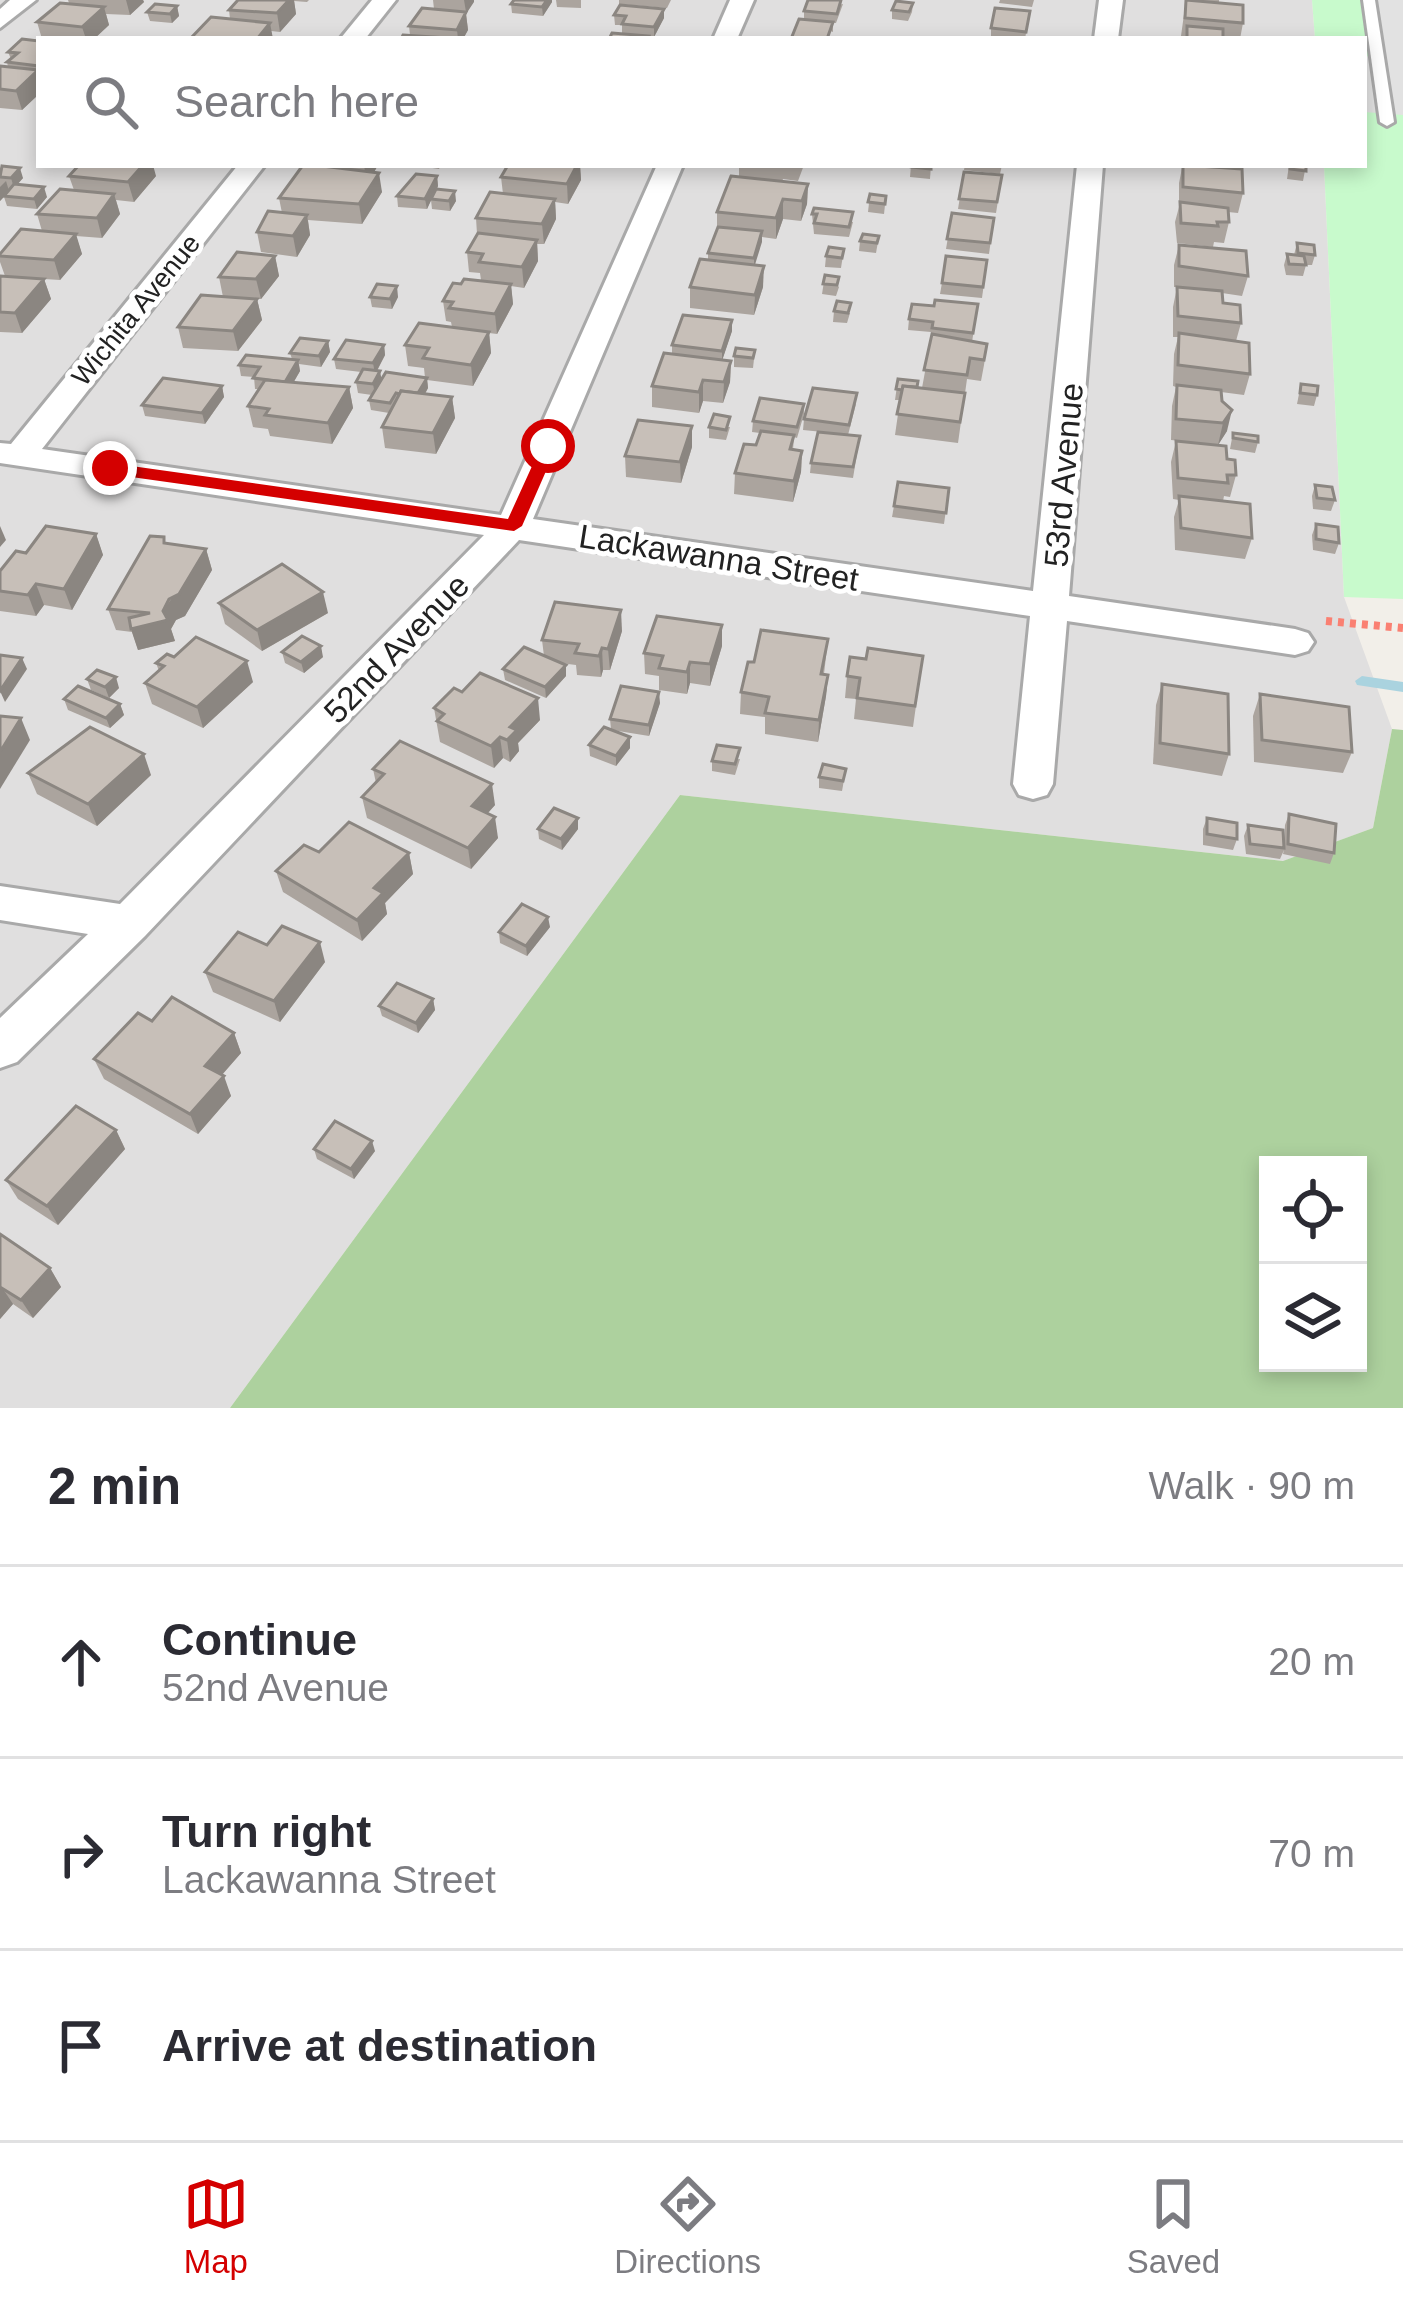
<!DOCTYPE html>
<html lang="en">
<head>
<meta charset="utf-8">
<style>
  :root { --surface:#fff; --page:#f7f7f7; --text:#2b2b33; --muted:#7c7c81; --line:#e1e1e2; --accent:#d40000 }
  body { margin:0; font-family:Arial,sans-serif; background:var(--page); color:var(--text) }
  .controls { position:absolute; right:36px; bottom:36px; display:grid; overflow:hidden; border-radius:0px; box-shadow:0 6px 18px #0003 }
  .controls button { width:108px; height:108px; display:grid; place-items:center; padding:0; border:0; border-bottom:3px solid var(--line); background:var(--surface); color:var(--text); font:60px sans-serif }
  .stop { position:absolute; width:36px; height:36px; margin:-27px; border:9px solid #d40000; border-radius:50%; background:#fff }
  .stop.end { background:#d40000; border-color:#fff; box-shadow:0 3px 12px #0008 }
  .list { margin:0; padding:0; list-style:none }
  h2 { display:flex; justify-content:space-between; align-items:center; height:156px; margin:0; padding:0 48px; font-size:51px }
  h2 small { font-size:39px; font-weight:400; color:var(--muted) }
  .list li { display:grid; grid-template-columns:78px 1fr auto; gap:36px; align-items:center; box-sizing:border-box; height:192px; padding:0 48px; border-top:3px solid var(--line) }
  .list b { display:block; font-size:45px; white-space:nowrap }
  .list p { margin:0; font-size:39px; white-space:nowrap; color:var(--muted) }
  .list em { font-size:39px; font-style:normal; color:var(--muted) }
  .icon { flex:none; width:66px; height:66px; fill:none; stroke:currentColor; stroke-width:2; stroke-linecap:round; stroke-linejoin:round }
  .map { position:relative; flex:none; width:1403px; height:1408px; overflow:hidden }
  .search { position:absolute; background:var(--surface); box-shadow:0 6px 18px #0003; left:36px; right:36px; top:36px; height:132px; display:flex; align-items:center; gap:30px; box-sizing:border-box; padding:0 42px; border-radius:0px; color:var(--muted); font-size:45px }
  .sheet { height:732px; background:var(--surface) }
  nav { display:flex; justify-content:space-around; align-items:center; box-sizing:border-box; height:168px; border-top:3px solid var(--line); background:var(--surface); font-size:33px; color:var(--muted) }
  nav a { display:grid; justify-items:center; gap:6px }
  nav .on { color:var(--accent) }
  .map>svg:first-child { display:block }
  .residential { fill:#e0dfdf }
  .forest { fill:#add19e; fill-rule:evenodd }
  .park { fill:#c8facc }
  .parking { fill:#e2e2e2 }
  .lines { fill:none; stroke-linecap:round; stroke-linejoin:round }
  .stream { fill:#aad3df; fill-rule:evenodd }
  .service-casing { stroke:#a9a9a9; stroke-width:6 }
  .minor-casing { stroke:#a9a9a9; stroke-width:6 }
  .path { stroke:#fa8072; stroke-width:8; stroke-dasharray:6 6; stroke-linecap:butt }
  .service { fill:#fff; fill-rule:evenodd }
  .minor { fill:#fff; fill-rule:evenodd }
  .wall { fill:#aba49e }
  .shaded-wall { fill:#8b8681 }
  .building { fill:#c7bfb8; stroke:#8b8681; stroke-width:3 }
  .route { fill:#d40000 }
  .labels { text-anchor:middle; stroke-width:10; stroke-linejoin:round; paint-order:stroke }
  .far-street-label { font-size:27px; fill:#222; stroke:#fff }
  .street-label { font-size:33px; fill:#222; stroke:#fff }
</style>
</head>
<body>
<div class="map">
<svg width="1403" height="1408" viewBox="0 0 1403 1408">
  <rect width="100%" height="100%" fill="#f2efe9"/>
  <path class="residential" d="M0 0H1312L1315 39H39V165H1324L1344 597 1392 729 1373 828 1284 861 680 795 230 1408H0Z"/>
  <path class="forest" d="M1392 729 1403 730V1408H230L680 795 1283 861 1373 828ZM1268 1165H1358V1363H1268Z"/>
  <path class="park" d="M1312 0H1403V599L1344 597 1324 165H1364V39H1315Z"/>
  <path class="parking" d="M1369 0H1403V115L1364 112V56L1376 57Z"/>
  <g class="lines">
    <path class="stream" d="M1362 676 1403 682V692L1357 685 1355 681Z"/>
    <g class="service-casing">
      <path id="service" d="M1363 0H1375L1394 122 1387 126 1380 122Z"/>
    </g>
    <g class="minor-casing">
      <g id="minor">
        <path d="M10 0H36L0 28V9Z"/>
        <path d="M372 0H396L365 39H340Z"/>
        <path d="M730 0H754L737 39H713Z"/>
        <path d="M1099 0H1123L1118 39H1094Z"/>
        <path d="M238 165H265L42 449 501 515 657 165H683L533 519 1033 591 1077 165H1103L1069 596 1295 629 1308 633 1314 642 1308 651 1295 655 1067 621 1053 784 1047 795 1033 799 1019 795 1013 784 1030 616 519 540 145 936 17 1062 0 1068V1018L88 934 0 920V886L120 904 484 535 0 463V443L11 444Z"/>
      </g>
    </g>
    <path class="path" d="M1326 621 1403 628"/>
    <use href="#service" class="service"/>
    <use href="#minor" class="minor"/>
  </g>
  <g class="wall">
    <path d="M68 0H143L144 2 130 15 106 14 109 25 94 39H42L37 22 69 3Z"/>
    <path d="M238 0H309L307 2 294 1 296 14 280 32 271 31 273 39H190L230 19 229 10Z"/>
    <path d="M433 0H474L466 14 468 30 463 39 410 35 409 26 434 9Z"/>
    <path d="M514 0H552V2L543 16 512 13 511 4Z"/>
    <path d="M556 0H581V8L557 7Z"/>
    <path d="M619 0H671L667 8 619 4Z"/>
    <path d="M1000 0H1034L1032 7 999 3Z"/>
    <path d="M1186 0H1219V2L1243 23 1240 39H1185V37L1181 36Z"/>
    <path d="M913 3 912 12 908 21 892 19V10Z"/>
    <path d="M843 4 836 23H833V32L804 20V11Z"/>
    <path d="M177 6 179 16 172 23 150 21 147 12Z"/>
    <path d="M664 9V18L654 37 622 34V25H615L614 15Z"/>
    <path d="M1030 11 1025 39H991V28Z"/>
    <path d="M39 41V94L22 110 0 108V66L8 67 7 62 11 59 8 52Z"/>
    <path d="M303 165H378L374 172 382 192 362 224 308 220 310 235 297 257 261 252 257 232 282 213 279 198Z"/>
    <path d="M413 165H441L439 169Z"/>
    <path d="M508 165H580L581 180 568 204 555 202 556 219 544 244H537L538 261 524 288 511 286 513 304 497 334 489 333 491 353 473 386 427 380 428 388 425 394 452 397 455 418 436 454 385 448 382 427 389 413 371 410 369 400 372 395 358 393 356 382 361 372 336 369 334 359 384 345 385 355 377 371 382 379 425 378 424 368 408 366 405 345 452 327 451 322 446 321 443 301 461 284 481 280 480 273 469 272 467 252 477 234 476 218 503 194 501 177Z"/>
    <path d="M739 165H804L798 181 783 179 782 182 808 184 807 204 801 221 783 219 776 239 762 237 754 265 763 287 754 315 690 308V287L708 260V253L717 230V212L739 177Z"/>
    <path d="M911 165H931L930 179 910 177Z"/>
    <path d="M965 165H1002L1000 174 964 170Z"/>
    <path d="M1179 165H1238L1243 193 1238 213 1228 212 1229 222 1224 243 1214 242 1213 247 1177 243 1175 222 1179 207V183L1182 168 1179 167Z"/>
    <path d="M1289 165H1306L1303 181 1287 179Z"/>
    <path d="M0 168 23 178 17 185 47 197 37 209 7 206 4 197 0 201Z"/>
    <path d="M964 172 1002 175 996 213 958 209Z"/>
    <path d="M69 176H156L134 202 116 200 120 214 102 238 76 236 82 254 60 280 44 279 51 299 22 333 0 332V276H5L0 262V254L42 231 37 214 74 190Z"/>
    <path d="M437 176 438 186 437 189 456 201 450 211 432 209 431 200 427 209 398 207 397 196Z"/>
    <path d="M870 194 886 196 884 214 868 212Z"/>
    <path d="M952 213 994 218 989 254 946 249Z"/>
    <path d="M812 214 853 222 849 237 814 234Z"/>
    <path d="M879 236 876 253 859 251 860 241Z"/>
    <path d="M1297 243 1315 255 1312 265H1306L1303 276 1286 275 1284 265 1287 254 1294 255Z"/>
    <path d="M1179 245 1248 276 1242 296 1222 293 1223 303 1241 323 1236 341 1250 374 1244 395 1221 392 1227 431 1218 445 1171 440 1172 406 1176 387 1173 386 1174 354 1178 337H1173V307L1177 287H1174V265Z"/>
    <path d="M844 249 841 268 825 267 826 256Z"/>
    <path d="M275 256 279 276 261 299H257L262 320 238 351 183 348 178 327 223 297 219 277Z"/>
    <path d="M987 260 982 298 940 294 942 283Z"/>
    <path d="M825 275 839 287 836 296 822 294Z"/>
    <path d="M370 297H398L392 309 372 307Z"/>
    <path d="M978 304 972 342 987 344 984 365 981 381 967 379 958 443 895 435 900 400H895L898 379 922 388 931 339V332L908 330 909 319 934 306Z"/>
    <path d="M834 311 850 313 847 323 833 322Z"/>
    <path d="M732 320V331L722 360 731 361 730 382 723 403 703 401 699 413 652 407V386L672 354V345Z"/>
    <path d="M328 341 330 352 321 367 299 364 300 371 293 383 349 387 353 408 332 444 270 436 268 429 253 427 248 406 260 389H255L254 377 241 376 239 365 292 359 290 353Z"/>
    <path d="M755 350 753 368 734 367V356Z"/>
    <path d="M1301 384 1317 395 1314 406 1297 404Z"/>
    <path d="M222 386 224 397 205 424 145 416 142 405Z"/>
    <path d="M804 404V414L797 438 794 437 793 450 802 451 801 472 793 502 734 494 735 473 756 445 760 433 752 432 753 421Z"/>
    <path d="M856 404 848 435 860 436 853 478 810 473 811 463 823 432 803 430 804 419Z"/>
    <path d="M692 426V447L681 483 626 477 625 456Z"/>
    <path d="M709 427H730L726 440 709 438Z"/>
    <path d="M1233 433 1258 442 1255 453 1230 449Z"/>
    <path d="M1176 441 1227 459 1236 475 1230 497 1224 496 1223 501 1252 538 1245 559 1175 550 1174 517 1179 500 1173 499 1171 462Z"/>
    <path d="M1315 485 1335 500 1331 511 1313 509 1312 496Z"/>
    <path d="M949 488 944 524 892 517 894 506Z"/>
    <path d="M1316 524 1339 543 1335 554 1313 550 1312 535Z"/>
    <path d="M96 534 103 555 72 610 44 605 36 616 0 611V571L26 553Z"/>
    <path d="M166 544 206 549 212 570 185 616 176 620 171 629 175 641 138 650 132 632 116 630 108 609Z"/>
    <path d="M219 603 328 613 262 651 225 624Z"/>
    <path d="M622 631 610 670H603L601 677 577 675 576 665 560 663 566 665V676L546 698 505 680 503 669 544 656 542 640Z"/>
    <path d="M828 639 824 674 828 675 826 696 818 742 765 734V717L740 714 741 692 754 662Z"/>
    <path d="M722 646 710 686 690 683 687 694 659 690V676L645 674 644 653Z"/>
    <path d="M282 652 323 657 304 673 285 663Z"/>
    <path d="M923 656 913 727 854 719 856 699 845 698 847 676 866 659Z"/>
    <path d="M174 657 253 682 203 728 152 704 145 683 159 671 156 663Z"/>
    <path d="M87 679 119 688 109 698 91 690Z"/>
    <path d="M1162 684 1229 754 1222 776 1153 764 1156 705Z"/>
    <path d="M1260 694 1352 752 1343 773 1254 762 1253 716Z"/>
    <path d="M64 699 120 704 124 715 110 728 68 710Z"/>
    <path d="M660 703 649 736 612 730 630 748 616 766 590 756 589 745 611 729 610 719Z"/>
    <path d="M434 708 540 720 518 743 519 751 510 762 503 758 494 768 440 742Z"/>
    <path d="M740 759 735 775 712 771V761Z"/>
    <path d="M373 769 495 805 488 813 498 838 471 869 367 818 362 797 376 783Z"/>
    <path d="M846 769 842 791 819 788V777Z"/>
    <path d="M28 773 151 775 97 826 37 794Z"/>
    <path d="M1289 814 1334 853 1330 864 1283 854 1284 850 1280 859 1246 854 1244 836 1248 825 1284 844 1285 825Z"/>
    <path d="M578 818V829L562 850 539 839 538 829Z"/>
    <path d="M1207 818 1237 839 1233 850 1203 845V829Z"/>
    <path d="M319 852 409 853 413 874 385 903 387 914 362 941 283 892 276 871Z"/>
    <path d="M550 927 527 956 500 943 499 932Z"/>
    <path d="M267 945 325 962 280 1022 213 992 205 972Z"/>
    <path d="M433 999 435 1010 418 1033 382 1016 379 1006Z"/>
    <path d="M152 1021 234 1033 241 1053 222 1075 231 1096 198 1134 104 1079 94 1059Z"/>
    <path d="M116 1130 125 1149 58 1225 18 1199 6 1180Z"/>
    <path d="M314 1149 375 1151 354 1179 317 1159Z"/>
    <path d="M0 1234 50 1268 61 1287 33 1318 13 1304 0 1319Z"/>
  </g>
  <g class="shaded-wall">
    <path d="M126 0H143L144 2 130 15Z"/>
    <path d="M289 0H294L296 14 280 32 277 13Z"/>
    <path d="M464 0H474V2L466 14 468 30 463 39H458L457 30 466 12Z"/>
    <path d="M547 0H552V2L543 16 542 7Z"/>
    <path d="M177 6 179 16 172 23 170 14Z"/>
    <path d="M104 7 109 25 94 39H86L82 27Z"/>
    <path d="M664 9V18L654 37V27Z"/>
    <path d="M270 23 273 39H257Z"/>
    <path d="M38 70 39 94 22 110 16 91Z"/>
    <path d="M143 165H153L156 176 134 202 128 182Z"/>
    <path d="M364 165H378L367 185Z"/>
    <path d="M577 165H580L581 180 568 204 567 184Z"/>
    <path d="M20 168 23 178 14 188 11 178Z"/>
    <path d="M379 173 382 192 362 224 359 204Z"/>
    <path d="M437 176 438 186 427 209 425 199Z"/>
    <path d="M6 181 9 191 0 201V187Z"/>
    <path d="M808 184 807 204 801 221 802 201Z"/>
    <path d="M44 187 47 197 37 209 34 199Z"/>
    <path d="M455 191 456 201 450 211 449 201Z"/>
    <path d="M114 194 120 214 102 238 97 218Z"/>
    <path d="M555 199 556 219 544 244 542 224Z"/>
    <path d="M783 199V219L776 239V218Z"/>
    <path d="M307 215 310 235 297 257 293 236Z"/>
    <path d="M762 231V242L754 268V258Z"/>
    <path d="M76 234 82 254 60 280 54 260Z"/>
    <path d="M537 240 538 261 524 288 522 267Z"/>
    <path d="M275 256 279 276 261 299 256 279Z"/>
    <path d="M764 266 763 287 754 315 755 295Z"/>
    <path d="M44 279 51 299 22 333 15 313Z"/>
    <path d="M511 284 513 304 497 334 495 314Z"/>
    <path d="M397 286 398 297 392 309 390 299Z"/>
    <path d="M257 299 262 320 238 351 233 331Z"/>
    <path d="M732 320V331L722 361V351Z"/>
    <path d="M489 332 491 353 473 386 471 365Z"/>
    <path d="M328 341 330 352 321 367 319 356Z"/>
    <path d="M384 345 385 355 375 374 373 363Z"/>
    <path d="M298 360 300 371 288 392 285 382Z"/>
    <path d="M731 361 730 382 723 403 724 382Z"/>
    <path d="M380 371 382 382 375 395 373 384Z"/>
    <path d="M427 378 428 388 418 406 416 396Z"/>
    <path d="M703 380V401L699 413V392Z"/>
    <path d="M222 386 224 397 205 424 202 413Z"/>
    <path d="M349 387 353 408 332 444 328 423Z"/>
    <path d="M452 397 455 418 436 454 433 433Z"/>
    <path d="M1232 410 1227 431 1218 445 1223 423Z"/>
    <path d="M692 426V447L681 483 680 462Z"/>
    <path d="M802 451 801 472 793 502 794 481Z"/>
    <path d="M0 526 6 540 0 547Z"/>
    <path d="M96 534 103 555 72 610 64 589Z"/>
    <path d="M206 549 212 570 185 616 176 620 171 629 175 641 138 650 131 629 163 611Z"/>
    <path d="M36 584 44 605 36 616 28 595Z"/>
    <path d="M323 592 328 613 262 651 257 630Z"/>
    <path d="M621 610 622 631 610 670 608 649Z"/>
    <path d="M722 625V646L710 686V664Z"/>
    <path d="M321 646 323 657 304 673 301 662Z"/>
    <path d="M602 648 603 670 601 677 599 656Z"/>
    <path d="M22 658 27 669 5 702 0 691Z"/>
    <path d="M247 661 253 682 203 728 197 707Z"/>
    <path d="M690 662V683L687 694V672Z"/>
    <path d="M566 665V676L546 698 545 687Z"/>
    <path d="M828 675 826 696 818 742 819 720Z"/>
    <path d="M116 677 119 688 109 698 105 687Z"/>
    <path d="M659 692 660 703 649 736V725Z"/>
    <path d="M538 698 540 720 518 743 519 751 510 762 507 740 510 727Z"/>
    <path d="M120 704 124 715 110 728 106 718Z"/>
    <path d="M21 718 30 740 0 789V752Z"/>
    <path d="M500 737 503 758 494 768 491 746Z"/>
    <path d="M630 737V748L616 766V756Z"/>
    <path d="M144 754 151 775 97 826 88 804Z"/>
    <path d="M492 784 495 805 475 827 472 806Z"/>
    <path d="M495 817 498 838 471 869 468 848Z"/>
    <path d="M578 818V829L562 850 561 839Z"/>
    <path d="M409 853 413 874 385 903 387 914 362 941 357 920 374 888Z"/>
    <path d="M548 917 550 927 527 956 526 946Z"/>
    <path d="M320 942 325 962 280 1022 274 1001Z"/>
    <path d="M433 999 435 1010 418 1033 416 1023Z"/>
    <path d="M234 1033 241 1053 212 1086 205 1066Z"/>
    <path d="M224 1076 231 1096 198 1134 190 1114Z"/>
    <path d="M116 1130 125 1149 58 1225 47 1206Z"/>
    <path d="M372 1141 375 1151 354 1179 351 1169Z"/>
    <path d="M50 1268 61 1287 33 1318 21 1300Z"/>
    <path d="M1 1286 13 1304 0 1319V1287Z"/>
  </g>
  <g class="building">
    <path d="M238 0H289L277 13 229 10Z"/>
    <path d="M514 0H547L542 7 511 4Z"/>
    <path d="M808 0H841L837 14 804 11Z"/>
    <path d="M1186 0 1243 5V23L1185 18Z"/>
    <path d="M896 1 913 3 909 12 892 10Z"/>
    <path d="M60 3 104 7 82 27 37 22Z"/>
    <path d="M155 4 177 6 170 14 147 12Z"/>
    <path d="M620 5 664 9 654 27 622 24 626 16 614 15Z"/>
    <path d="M422 8 466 12 457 30 409 26Z"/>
    <path d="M995 8 1030 11 1026 32 991 28Z"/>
    <path d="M211 17 270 23 257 39H190Z"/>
    <path d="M799 19 833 22 827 39H791Z"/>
    <path d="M1187 26 1223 29V39H1187Z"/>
    <path d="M612 33 649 36 648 39H609Z"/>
    <path d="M403 35 463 39H401Z"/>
    <path d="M22 39 39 41V66L7 62 18 53 8 52Z"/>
    <path d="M0 66 38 70 16 91 0 89Z"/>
    <path d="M79 165H143L128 182 69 176Z"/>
    <path d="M303 165H314L379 173 359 204 279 198Z"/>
    <path d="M508 165H577L567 184 501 177Z"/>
    <path d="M911 165H931V169L911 167Z"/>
    <path d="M1183 165 1242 169 1243 193 1183 187Z"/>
    <path d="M1290 165H1306V171L1290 169Z"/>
    <path d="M2 166 20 168 11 178 0 177Z"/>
    <path d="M964 172 1002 175 997 202 959 199Z"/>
    <path d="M416 174 437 176 425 199 397 196Z"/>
    <path d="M731 176 808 184 802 201 783 199 776 218 717 212Z"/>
    <path d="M14 184 44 187 34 199 4 196Z"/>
    <path d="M60 189 114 194 97 218 37 214Z"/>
    <path d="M436 189 455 191 449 201 431 199Z"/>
    <path d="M490 192 555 199 542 224 476 218Z"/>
    <path d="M870 194 886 196 885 204 868 202Z"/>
    <path d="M1180 202 1228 208 1229 222H1217L1218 226 1181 223Z"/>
    <path d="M814 208 853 212 849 227 814 223 817 214H812Z"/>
    <path d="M268 211 307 215 293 236 257 232Z"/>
    <path d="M952 213 994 218 990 243 947 239Z"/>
    <path d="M718 227 762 231 754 258 708 253Z"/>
    <path d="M21 229 76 234 54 260 0 256V254Z"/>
    <path d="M478 233 537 240 522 267 479 262 483 254 467 252Z"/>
    <path d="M863 234 879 236 877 243 860 241Z"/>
    <path d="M1297 243 1314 245 1315 255 1298 253Z"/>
    <path d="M1179 245 1246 251 1248 276 1179 266Z"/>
    <path d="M829 247 844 249 842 258 826 256Z"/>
    <path d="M237 252 275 256 256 279 219 277Z"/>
    <path d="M1287 254 1304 256 1306 265 1289 264Z"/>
    <path d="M946 256 987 260 983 287 942 283Z"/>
    <path d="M700 259 764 266 755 295 690 287Z"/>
    <path d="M825 275 839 277 837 285 823 284Z"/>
    <path d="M0 276 44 279 15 313 0 312Z"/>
    <path d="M464 279 511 284 495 314 449 308 453 302 443 301 453 283 461 284Z"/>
    <path d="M377 284 397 286 390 299 370 297Z"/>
    <path d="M1177 287 1222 291 1223 303 1240 305 1241 323 1178 316Z"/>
    <path d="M201 295 257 299 233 331 178 327Z"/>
    <path d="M935 300 978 304 973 333 932 328 933 322 909 319 912 304 934 306Z"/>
    <path d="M837 301 851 303 848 313 834 311Z"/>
    <path d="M683 315 732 320 722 351 672 345Z"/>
    <path d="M419 323 489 332 471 365 423 358 429 348 405 345Z"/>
    <path d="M1179 333 1249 343 1250 374 1178 365Z"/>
    <path d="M932 334 987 344 984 360 970 358 967 375 924 370Z"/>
    <path d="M300 338 328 341 319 356 290 353Z"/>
    <path d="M346 340 384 345 373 363 334 359Z"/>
    <path d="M736 348 755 350 753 358 734 356Z"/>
    <path d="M664 353 731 361 724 382 703 380 699 392 652 386Z"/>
    <path d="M246 355 298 360 285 382 253 378 260 367 239 365Z"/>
    <path d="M363 369 380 371 373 384 356 382Z"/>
    <path d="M386 372 427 378 418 393 401 391 400 394 396 393 390 403 369 400Z"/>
    <path d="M163 378 222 386 202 413 142 405Z"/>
    <path d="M898 379 918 381 917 387 903 386 902 390 896 389Z"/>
    <path d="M265 380 349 387 328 423 265 415 269 409 248 406Z"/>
    <path d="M1301 384 1318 386 1317 395 1300 393Z"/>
    <path d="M1177 385 1221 390 1222 401 1232 410 1223 423 1176 419Z"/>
    <path d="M903 386 965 393 960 422 897 414Z"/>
    <path d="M813 388 857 393 849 425 804 419Z"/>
    <path d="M401 391 452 397 433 433 382 427Z"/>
    <path d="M760 398 804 404 797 427 753 421Z"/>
    <path d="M714 414 730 417 726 430 709 427Z"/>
    <path d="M638 420 692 426 680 462 625 456Z"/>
    <path d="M761 431 794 435 790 449 802 451 794 481 735 473 744 444 756 445Z"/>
    <path d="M818 432 860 436 853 467 811 463Z"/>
    <path d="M1233 433 1258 436V442L1233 438Z"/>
    <path d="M1176 441 1226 446 1227 459 1235 460 1236 475H1227L1228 483 1178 478Z"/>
    <path d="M898 482 949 488 946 513 894 506Z"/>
    <path d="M1315 485 1332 487 1335 500 1317 498Z"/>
    <path d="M1179 496 1250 504 1252 538 1181 528Z"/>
    <path d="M1316 524 1338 527 1339 543 1316 539Z"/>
    <path d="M46 526 96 534 64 589 36 584 28 595 0 591V571L16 551 26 553Z"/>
    <path d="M150 536 164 537V543L206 549 179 594 169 599 163 611 168 620 131 629 129 618 150 613 108 609Z"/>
    <path d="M282 564 323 592 257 630 219 603Z"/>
    <path d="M555 602 621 610 608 649 602 648 599 656 575 653 579 644 542 640Z"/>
    <path d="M657 616 722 625 710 664 690 662 687 672 659 668 663 656 644 653Z"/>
    <path d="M761 630 828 639 821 674 828 675 819 720 765 713 769 697 741 692 748 662H754Z"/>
    <path d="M302 636 321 646 301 662 282 652Z"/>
    <path d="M196 637 247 661 197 707 145 683 164 666 156 663 167 654 174 657Z"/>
    <path d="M524 647 566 665 545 687 503 669Z"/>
    <path d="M868 648 923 656 915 706 857 698 860 678 847 676 850 657 866 659Z"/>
    <path d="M0 655 22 658 0 691Z"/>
    <path d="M97 670 116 677 105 687 87 679Z"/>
    <path d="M480 673 538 698 510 727 517 730 507 740 500 737 491 746 437 721 444 714 434 708 454 688 462 692Z"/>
    <path d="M1162 684 1228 694 1229 754 1160 743Z"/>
    <path d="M78 686 120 704 106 718 64 699Z"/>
    <path d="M621 686 659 692 649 725 610 719Z"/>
    <path d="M1260 694 1349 707 1352 752 1262 740Z"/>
    <path d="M0 716 21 718 0 752Z"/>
    <path d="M90 727 144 754 88 804 28 773Z"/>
    <path d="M604 727 630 737 616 756 589 745Z"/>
    <path d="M400 741 492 784 472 806 495 817 468 848 362 797 384 774 373 769Z"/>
    <path d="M717 745 740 748 735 764 712 761Z"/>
    <path d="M823 764 846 769 843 781 819 777Z"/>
    <path d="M554 808 578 818 561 839 538 829Z"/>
    <path d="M1289 814 1336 824 1334 853 1288 844Z"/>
    <path d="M1207 818 1237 823V839L1207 834Z"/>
    <path d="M349 822 409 853 374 888 383 893 357 920 276 871 304 845 319 852Z"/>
    <path d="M1248 825 1283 830 1284 848 1250 844Z"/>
    <path d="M522 904 548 917 526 946 499 932Z"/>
    <path d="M282 926 320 942 274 1001 205 972 238 932 267 945Z"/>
    <path d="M397 983 433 999 416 1023 379 1006Z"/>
    <path d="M172 997 234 1033 205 1066 224 1076 190 1114 94 1059 138 1013 152 1021Z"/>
    <path d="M76 1106 116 1130 47 1206 6 1180Z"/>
    <path d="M335 1121 372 1141 351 1169 314 1149Z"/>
    <path d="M0 1234 50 1268 21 1300 0 1287Z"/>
  </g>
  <path class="route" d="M543 442 557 446 522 526 514 531 110 474 101 468 110 463 508 519Z"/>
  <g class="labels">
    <g class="far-street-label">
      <text transform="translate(136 310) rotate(-51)" y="9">Wichita Avenue</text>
    </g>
    <g class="street-label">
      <text transform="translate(1063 475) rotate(-85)" y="12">53rd Avenue</text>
      <text transform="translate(719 557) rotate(9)" y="12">Lackawanna Street</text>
      <text transform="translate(396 648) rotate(-46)" y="12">52nd Avenue</text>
    </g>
  </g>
</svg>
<div class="controls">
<button><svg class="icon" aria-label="locate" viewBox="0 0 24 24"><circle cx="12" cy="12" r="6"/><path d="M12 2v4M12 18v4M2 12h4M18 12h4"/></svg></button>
<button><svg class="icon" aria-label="layers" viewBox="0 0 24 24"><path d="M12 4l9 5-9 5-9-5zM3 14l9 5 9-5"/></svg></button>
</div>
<div class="stop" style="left:548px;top:446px"></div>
<div class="stop end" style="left:110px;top:468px"></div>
<div class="search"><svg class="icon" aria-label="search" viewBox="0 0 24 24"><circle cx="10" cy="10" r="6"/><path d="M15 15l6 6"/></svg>Search here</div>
</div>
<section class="sheet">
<h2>2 min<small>Walk · 90 m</small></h2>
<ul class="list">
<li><svg class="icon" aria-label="ahead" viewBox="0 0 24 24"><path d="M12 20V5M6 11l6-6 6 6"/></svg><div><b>Continue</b><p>52nd Avenue</p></div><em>20 m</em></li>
<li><svg class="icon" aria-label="right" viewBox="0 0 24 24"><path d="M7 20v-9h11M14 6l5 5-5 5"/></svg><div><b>Turn right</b><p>Lackawanna Street</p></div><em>70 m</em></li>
<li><svg class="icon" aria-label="arrive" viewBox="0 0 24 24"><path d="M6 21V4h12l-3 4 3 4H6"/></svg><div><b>Arrive at destination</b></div></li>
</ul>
</section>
<nav>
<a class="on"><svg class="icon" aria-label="map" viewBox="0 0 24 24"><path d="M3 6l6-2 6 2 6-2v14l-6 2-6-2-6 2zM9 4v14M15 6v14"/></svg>Map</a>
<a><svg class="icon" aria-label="directions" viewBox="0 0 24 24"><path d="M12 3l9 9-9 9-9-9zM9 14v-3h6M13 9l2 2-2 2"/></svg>Directions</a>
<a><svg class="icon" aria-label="saved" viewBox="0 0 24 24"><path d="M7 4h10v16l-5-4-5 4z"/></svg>Saved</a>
</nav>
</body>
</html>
